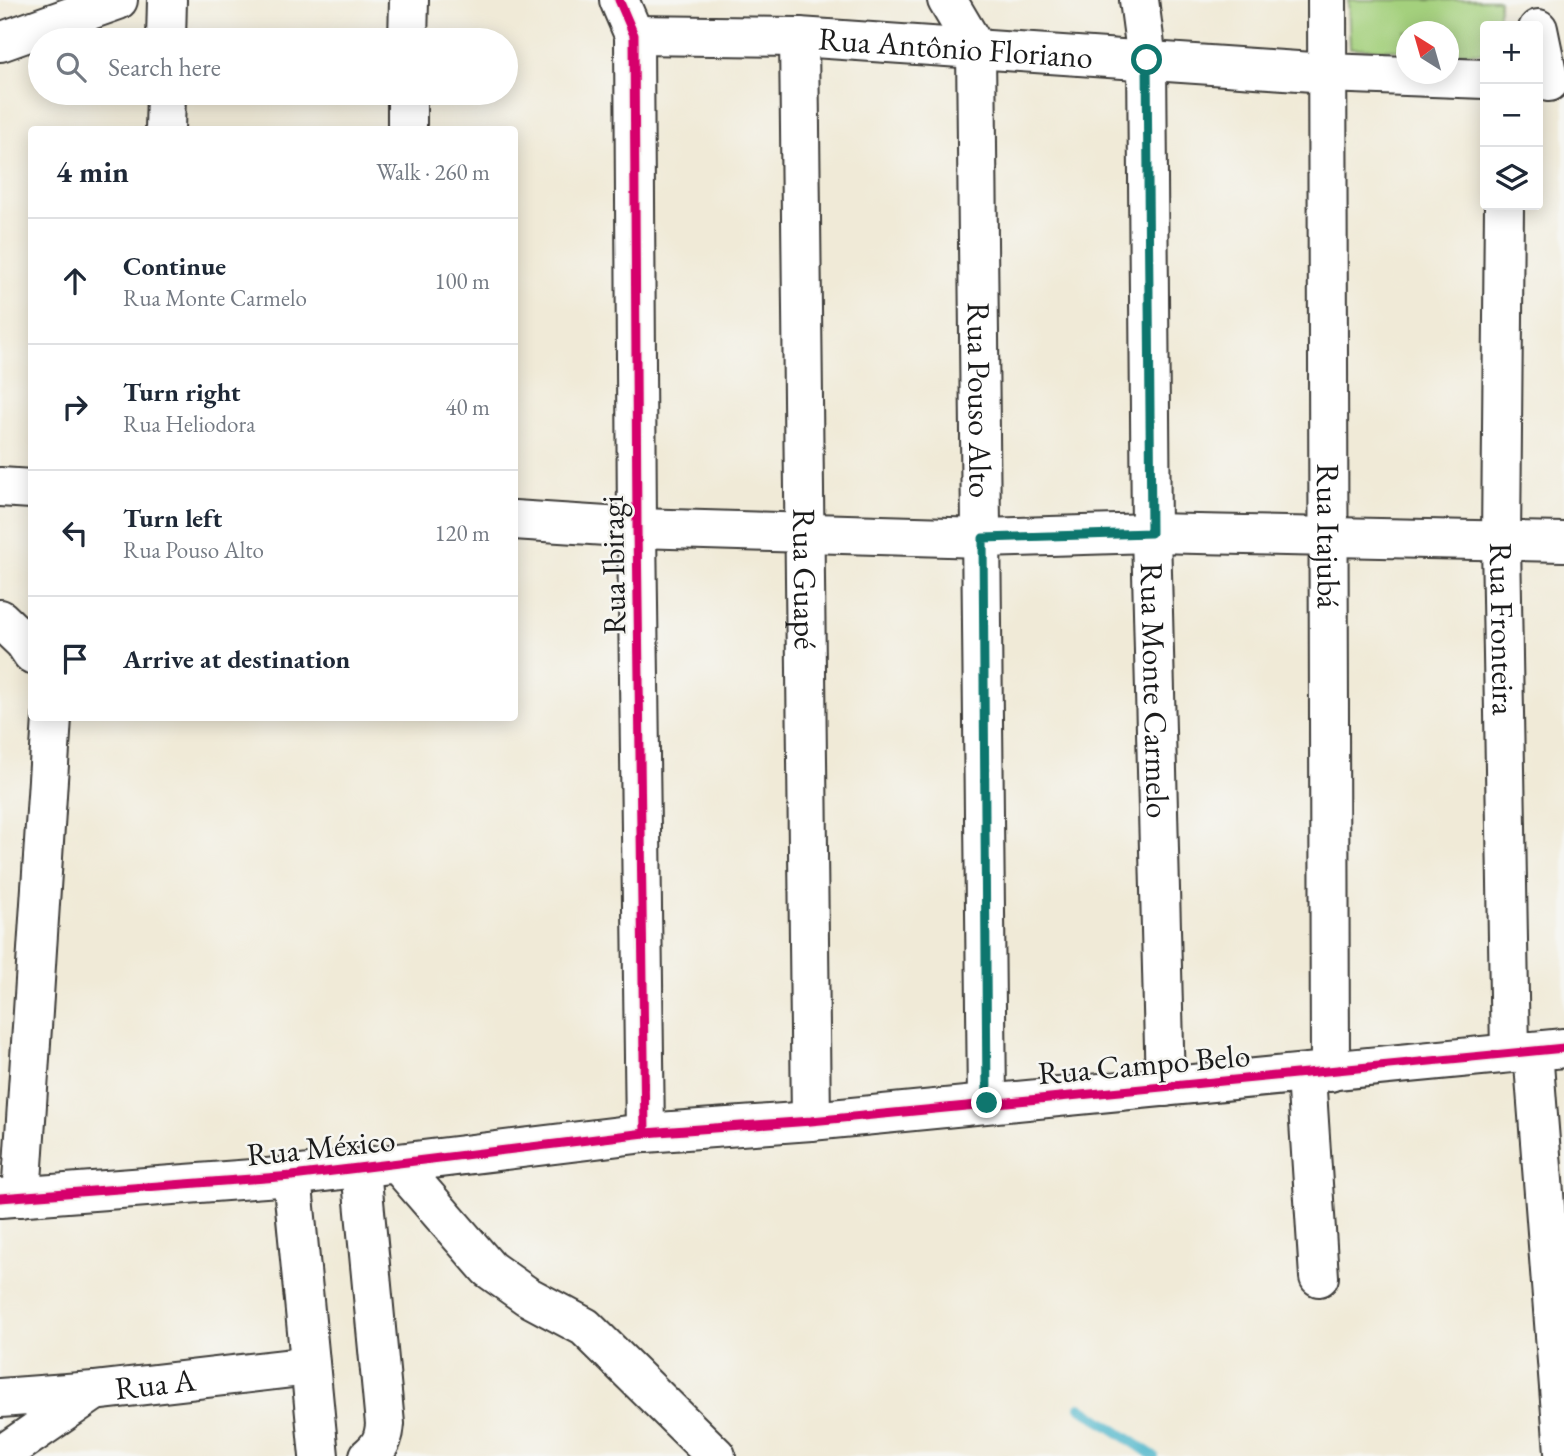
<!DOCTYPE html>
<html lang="en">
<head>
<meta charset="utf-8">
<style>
  :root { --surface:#fff; --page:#f6f6f7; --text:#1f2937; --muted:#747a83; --line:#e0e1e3 }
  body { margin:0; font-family:"EB Garamond",serif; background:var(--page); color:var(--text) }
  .controls { position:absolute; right:21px; top:21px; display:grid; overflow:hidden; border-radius:7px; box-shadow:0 4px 18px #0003 }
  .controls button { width:63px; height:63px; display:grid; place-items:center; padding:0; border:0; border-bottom:2px solid var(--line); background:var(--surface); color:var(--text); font:35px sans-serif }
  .compass { position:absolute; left:1396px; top:21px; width:63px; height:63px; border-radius:50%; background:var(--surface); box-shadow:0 4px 18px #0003; rotate:323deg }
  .stop { position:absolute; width:21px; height:21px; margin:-16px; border:5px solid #0f766e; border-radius:50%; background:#fff }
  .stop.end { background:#0f766e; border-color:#fff; box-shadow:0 2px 7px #0008 }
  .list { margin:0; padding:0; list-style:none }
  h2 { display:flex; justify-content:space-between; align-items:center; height:91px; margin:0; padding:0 28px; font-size:30px }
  h2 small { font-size:23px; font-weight:400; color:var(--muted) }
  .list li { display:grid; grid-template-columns:46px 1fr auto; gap:21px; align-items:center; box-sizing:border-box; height:126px; padding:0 28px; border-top:2px solid var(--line) }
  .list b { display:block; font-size:26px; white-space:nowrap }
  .list p { margin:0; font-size:23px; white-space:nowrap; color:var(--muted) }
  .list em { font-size:23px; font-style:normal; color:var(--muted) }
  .icon { flex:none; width:38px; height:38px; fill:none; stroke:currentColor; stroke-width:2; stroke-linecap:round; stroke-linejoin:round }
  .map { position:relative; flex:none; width:1564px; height:1456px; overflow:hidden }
  .search { position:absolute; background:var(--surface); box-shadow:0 4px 18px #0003; left:28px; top:28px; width:490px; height:77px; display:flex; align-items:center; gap:18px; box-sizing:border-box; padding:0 24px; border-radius:38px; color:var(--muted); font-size:26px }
  .panel { position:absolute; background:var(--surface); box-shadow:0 4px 18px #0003; left:28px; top:126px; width:490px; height:595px; border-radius:7px }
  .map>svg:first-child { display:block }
  .green { fill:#a4d07d; stroke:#60764c; stroke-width:2 }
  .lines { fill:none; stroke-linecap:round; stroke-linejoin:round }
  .stream { stroke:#4db6cb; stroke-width:10 }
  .minor-casing { stroke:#3c3b38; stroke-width:42 }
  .minor { stroke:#fff; stroke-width:38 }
  .cycleway-casing { stroke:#f6f6f2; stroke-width:13 }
  .cycleway { stroke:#d6006c; stroke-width:9 }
  .route { stroke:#0f766e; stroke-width:9 }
  .labels { text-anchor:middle; stroke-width:5; stroke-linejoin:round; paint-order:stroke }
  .street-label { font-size:32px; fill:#1c1c1c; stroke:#f6f6f2 }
</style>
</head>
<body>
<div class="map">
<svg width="1564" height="1456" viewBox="0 0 1564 1456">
  <rect width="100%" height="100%" fill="#f6f6f2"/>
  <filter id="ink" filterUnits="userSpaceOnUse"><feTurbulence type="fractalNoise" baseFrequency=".0143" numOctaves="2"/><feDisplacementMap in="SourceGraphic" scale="14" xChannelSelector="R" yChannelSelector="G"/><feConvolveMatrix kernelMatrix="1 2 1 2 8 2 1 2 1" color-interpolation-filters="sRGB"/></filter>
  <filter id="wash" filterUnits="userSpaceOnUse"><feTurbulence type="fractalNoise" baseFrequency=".00686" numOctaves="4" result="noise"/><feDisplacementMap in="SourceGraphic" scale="28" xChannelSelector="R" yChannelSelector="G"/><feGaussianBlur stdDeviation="1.57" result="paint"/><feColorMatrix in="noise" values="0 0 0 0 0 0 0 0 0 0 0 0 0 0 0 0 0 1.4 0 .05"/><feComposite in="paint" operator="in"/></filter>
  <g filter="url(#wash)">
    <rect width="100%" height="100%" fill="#f0ead7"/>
    <path class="green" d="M1348 0H1499V26H1485V53L1449 52 1448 32H1406V50L1350 48Z"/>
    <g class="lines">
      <path class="stream" d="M1080 1407 1154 1456"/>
    </g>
  </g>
  <g filter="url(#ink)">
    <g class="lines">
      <g class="minor-casing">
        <g id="minor">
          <path d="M619 0 634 35 637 528 645 1133"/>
          <path id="s1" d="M947 0 976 49 987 1103"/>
          <path id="s2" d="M1139 0 1147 60 1151 533 1165 1087"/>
          <path id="s3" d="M1327 0 1330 1072"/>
          <path d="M1538 29 1549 82"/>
          <path id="s4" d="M634 35 799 37 1327 73 1485 79"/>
          <path id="s5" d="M799 37 811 1121"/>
          <path d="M166 40 167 0"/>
          <path d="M408 40 409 0"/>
          <path d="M0 42 118 0"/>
          <path d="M165 130 166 93"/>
          <path d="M407 130V93"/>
          <path id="s6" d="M1504 205 1501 542 1510 1053"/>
          <path d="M0 487 32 489"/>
          <path d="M514 520 637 528 983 538 1151 533 1564 542"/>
          <path d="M0 619 24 642 32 654"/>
          <path d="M1533 1051 1564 1452"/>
          <path d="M1306 1075 1319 1277"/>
          <path d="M398 1164 489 1269 527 1296 585 1327 716 1456"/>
          <path d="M361 1169 385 1424C384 1438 380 1448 369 1456"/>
          <path d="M292 1176 319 1456"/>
          <path d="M21 1197 52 718"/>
          <path d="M0 1198 292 1176 645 1133 811 1121 1564 1048"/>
          <path id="s7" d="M0 1398 94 1391 310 1366"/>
          <path d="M0 1456 93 1392"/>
        </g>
      </g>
      <use href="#minor" class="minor"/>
      <g class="cycleway-casing">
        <g id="cycleway">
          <path d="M619 0 634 35 637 528 645 1133"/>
          <path d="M0 1198 292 1176 645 1133 811 1121 1564 1048"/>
        </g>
      </g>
      <use href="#cycleway" class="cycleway"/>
    </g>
  </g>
  <g class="lines" filter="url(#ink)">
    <path class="route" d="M987 1103 983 538 1151 533 1147 60"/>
  </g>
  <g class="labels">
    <g class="street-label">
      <text dy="11" stroke="none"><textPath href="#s4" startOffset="322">Rua Antônio Floriano</textPath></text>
      <text dy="11" stroke="none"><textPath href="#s1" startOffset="408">Rua Pouso Alto</textPath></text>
      <text dy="11" stroke="none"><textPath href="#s3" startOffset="536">Rua Itajubá</textPath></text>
      <text transform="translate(613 565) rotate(-91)" y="11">Rua Ibiragi</text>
      <text dy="11" stroke="none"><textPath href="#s5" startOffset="542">Rua Guapé</textPath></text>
      <text dy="11" stroke="none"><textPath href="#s6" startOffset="424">Rua Fronteira</textPath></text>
      <text dy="11" stroke="none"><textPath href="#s2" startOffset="691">Rua Monte Carmelo</textPath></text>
      <text transform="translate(1144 1064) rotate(-5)" y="11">Rua Campo Belo</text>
      <text transform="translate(321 1147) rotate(-6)" y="11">Rua México</text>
      <text dy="11" stroke="none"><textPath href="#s7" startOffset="156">Rua A</textPath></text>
    </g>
  </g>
</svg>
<div class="controls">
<button>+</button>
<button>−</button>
<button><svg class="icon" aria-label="layers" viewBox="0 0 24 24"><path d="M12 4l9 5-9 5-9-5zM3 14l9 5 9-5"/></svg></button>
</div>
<svg class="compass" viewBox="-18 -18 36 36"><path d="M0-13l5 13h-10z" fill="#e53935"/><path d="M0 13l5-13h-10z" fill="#747a83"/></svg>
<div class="stop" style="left:1147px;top:60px"></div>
<div class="stop end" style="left:987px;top:1103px"></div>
<div class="search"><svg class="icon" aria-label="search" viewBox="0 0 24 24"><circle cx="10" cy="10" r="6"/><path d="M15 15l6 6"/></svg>Search here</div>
<section class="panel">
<h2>4 min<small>Walk · 260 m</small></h2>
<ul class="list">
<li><svg class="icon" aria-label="ahead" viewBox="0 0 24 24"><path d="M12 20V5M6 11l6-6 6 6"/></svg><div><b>Continue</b><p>Rua Monte Carmelo</p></div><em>100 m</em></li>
<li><svg class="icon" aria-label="right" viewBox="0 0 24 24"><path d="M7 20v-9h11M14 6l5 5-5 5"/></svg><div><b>Turn right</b><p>Rua Heliodora</p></div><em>40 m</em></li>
<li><svg class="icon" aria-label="left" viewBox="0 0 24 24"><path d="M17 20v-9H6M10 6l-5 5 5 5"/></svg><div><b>Turn left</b><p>Rua Pouso Alto</p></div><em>120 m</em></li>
<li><svg class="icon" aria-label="arrive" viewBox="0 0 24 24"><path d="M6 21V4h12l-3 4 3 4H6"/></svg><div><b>Arrive at destination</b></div></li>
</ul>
</section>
</div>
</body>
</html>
